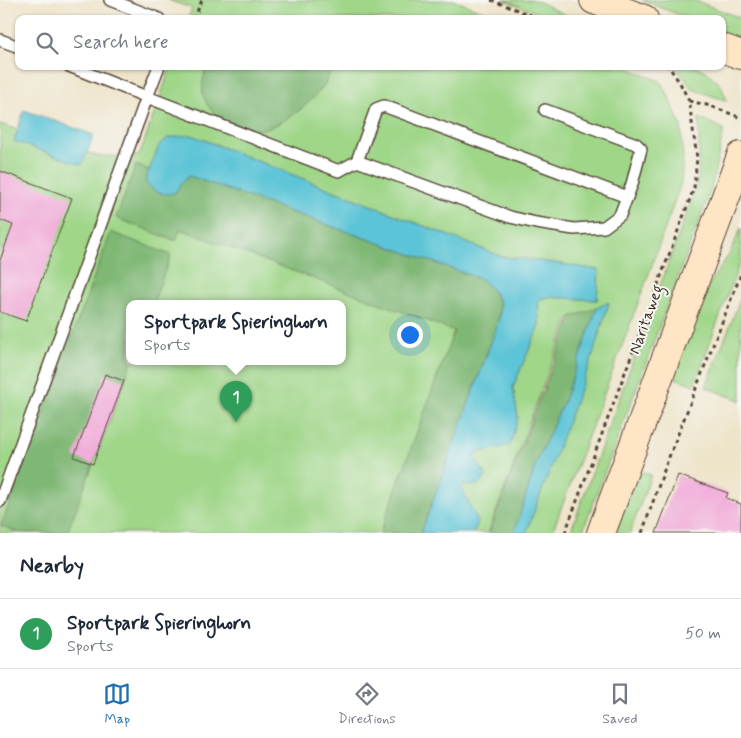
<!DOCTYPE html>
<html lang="en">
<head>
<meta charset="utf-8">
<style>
  :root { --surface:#fff; --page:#f2f2f3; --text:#1f2937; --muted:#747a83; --line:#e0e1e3; --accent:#1f6fb2 }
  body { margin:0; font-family:Mynerve,sans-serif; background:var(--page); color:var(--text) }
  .you { position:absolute; left:409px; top:334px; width:18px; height:18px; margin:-12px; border:4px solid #fff; border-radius:50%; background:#1a73e8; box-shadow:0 0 0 8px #1a73e833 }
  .badge { display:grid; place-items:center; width:32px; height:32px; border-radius:50%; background:var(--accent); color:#fff; font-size:16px; font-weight:700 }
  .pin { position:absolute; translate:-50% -41px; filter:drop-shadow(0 1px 2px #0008) }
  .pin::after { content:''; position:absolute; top:26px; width:18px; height:15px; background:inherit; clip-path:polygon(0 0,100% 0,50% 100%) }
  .popup { position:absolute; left:126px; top:300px; width:220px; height:65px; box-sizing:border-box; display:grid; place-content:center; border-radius:10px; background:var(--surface); filter:drop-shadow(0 1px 4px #0005); font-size:16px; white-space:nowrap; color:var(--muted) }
  .popup b { font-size:19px; color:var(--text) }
  .popup::after { content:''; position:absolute; left:50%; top:100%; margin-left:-10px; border:10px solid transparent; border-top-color:var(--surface) }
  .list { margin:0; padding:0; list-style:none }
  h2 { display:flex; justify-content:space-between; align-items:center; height:65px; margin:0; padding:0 20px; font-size:21px }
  h2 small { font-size:16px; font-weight:400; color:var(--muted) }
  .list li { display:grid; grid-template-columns:32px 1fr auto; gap:15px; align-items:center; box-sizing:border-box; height:70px; padding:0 20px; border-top:1px solid var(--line) }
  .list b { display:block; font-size:19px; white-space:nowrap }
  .list p { margin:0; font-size:16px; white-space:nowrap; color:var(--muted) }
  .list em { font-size:16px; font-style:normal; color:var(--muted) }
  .icon { flex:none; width:28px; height:28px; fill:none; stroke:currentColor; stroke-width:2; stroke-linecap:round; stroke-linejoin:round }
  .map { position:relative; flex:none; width:741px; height:533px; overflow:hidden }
  .search { position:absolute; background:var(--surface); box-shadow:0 1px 4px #0004; left:15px; right:15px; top:15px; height:55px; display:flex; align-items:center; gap:12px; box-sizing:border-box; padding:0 18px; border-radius:10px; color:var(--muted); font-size:19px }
  .sheet { height:135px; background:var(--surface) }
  nav { display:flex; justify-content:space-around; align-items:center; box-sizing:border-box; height:70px; border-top:1px solid var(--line); background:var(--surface); font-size:14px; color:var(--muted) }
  nav a { display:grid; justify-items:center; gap:2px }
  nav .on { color:var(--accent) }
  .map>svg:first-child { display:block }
  .green { fill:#9fd688; stroke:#6d8053; fill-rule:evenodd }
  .forest { fill:#7fb774; stroke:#5d7049 }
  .water { fill:#5bc4d7; stroke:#4b777a }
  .building { fill:#f1a9d8 }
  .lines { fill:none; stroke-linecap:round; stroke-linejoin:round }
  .lane-casing { stroke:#564638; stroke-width:14 }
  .secondary-casing { stroke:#564638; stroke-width:30 }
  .path { stroke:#564638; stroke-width:3; stroke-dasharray:4 4; stroke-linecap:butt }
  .lane { stroke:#fff; stroke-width:11 }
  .secondary { stroke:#fee5c5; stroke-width:28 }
  .labels { text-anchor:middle; stroke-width:4; stroke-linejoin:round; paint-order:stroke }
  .street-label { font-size:16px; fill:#3b2a1e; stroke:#f6f6f2 }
</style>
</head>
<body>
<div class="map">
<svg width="741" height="533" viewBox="0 0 741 533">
  <rect width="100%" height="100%" fill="#f6f6f2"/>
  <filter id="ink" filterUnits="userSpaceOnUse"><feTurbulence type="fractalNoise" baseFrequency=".02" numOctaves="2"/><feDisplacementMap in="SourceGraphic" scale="10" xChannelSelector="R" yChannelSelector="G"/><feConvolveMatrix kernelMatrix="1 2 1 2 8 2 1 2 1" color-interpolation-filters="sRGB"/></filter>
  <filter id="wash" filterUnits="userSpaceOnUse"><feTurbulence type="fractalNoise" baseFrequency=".0096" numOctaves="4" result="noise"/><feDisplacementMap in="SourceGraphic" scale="20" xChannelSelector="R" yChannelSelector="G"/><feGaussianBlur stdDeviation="1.12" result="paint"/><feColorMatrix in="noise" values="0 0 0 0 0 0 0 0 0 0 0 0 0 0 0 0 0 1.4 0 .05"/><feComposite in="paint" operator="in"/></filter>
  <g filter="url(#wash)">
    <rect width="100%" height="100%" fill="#eee4ca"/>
    <g class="green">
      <path d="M168 0H454L502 19H188L192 8 179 4Z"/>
      <path d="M504 0H535L574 19H553Z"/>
      <path d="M642 0H693L741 18V40L722 32V19H689Z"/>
      <path d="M171 66H207L205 73 241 130 253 131 270 127 290 117 301 109 326 82 332 66H623L660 81 668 95 681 126 683 159 681 183 647 279 552 533H526L591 360 609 303 597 308 568 319 488 533H473L478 522 461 490 476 453 518 418 513 387 539 326 538 301 546 297 597 300 599 270 534 260 503 257 191 135 497 274 512 311 431 533H0V124L98 156H139ZM130 303H342V361H130Z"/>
      <path d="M674 66H694L706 71 721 85 727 101 692 89 680 72Z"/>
      <path d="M699 118 724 129 711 189 582 533H570L697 185 699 166Z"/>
      <path d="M741 228V260L694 385 672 377 703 297 711 281 730 253Z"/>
      <path d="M741 297V401L706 387Z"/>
      <path d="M638 470 651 475 630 533H613Z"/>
    </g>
    <g class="forest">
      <path d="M207 66H332C330 72 328 79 325 84 309 107 271 136 242 130 231 128 220 120 213 112 200 97 200 85 207 66Z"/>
      <path d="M136 165 150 170 146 181 175 193 181 183 189 176 481 279C500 296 502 305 496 329L421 533H380L454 331 180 229 176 241 116 218Z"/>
      <path d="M111 232 171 255 153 303H130V361H132L67 533H20L1 526Z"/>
      <path d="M597 308 564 401 536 464 514 533H489L571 317Z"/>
    </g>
    <g class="water">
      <path d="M24 110 94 135 82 165 14 141Z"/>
      <path d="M191 135 503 257 534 260 599 270 597 300 546 297 538 301 539 326 513 387 518 418 510 445 476 453 474 457 486 475C481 487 474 486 463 485L462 489 478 522 473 533H421L496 329C498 322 501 312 500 305 498 295 489 286 481 279L189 176 181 183 175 193C161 195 154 193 145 181L159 145 168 138Z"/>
      <path d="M609 302 591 360 526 533H514L536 464 564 401 597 308Z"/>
    </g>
    <g id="blocks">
      <g class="building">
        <path d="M0 171 72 198 26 321 0 312V260L13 225 0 220Z"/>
        <path d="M105 374 124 381 93 464 74 457Z"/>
        <path d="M678 475 728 493 726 498 741 504V533H656Z"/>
      </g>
    </g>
  </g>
  <g filter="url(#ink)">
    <use href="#blocks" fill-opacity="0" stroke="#564638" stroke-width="1"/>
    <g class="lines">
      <g class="lane-casing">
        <g id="lane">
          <path d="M110 0 159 19"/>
          <path d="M0 40 19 47"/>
          <path d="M159 66 147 97 339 171 357 161 510 217 536 223 574 229 604 227 620 215 632 184 641 149 636 144 545 110"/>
          <path d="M357 161 376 109 384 106 627 197"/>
          <path d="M0 501 147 97 69 66"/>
        </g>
      </g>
      <g class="secondary-casing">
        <g id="secondary">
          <path d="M594 0 644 19"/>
          <path d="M722 48 741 55"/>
          <path d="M601 533 741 156"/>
        </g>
      </g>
      <g class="path">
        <path d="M491 0 541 19"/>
        <path d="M194 19 202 0"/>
        <path d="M689 101 711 106 741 118"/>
        <path d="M565 533 694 188 697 158 689 101 680 83 669 67 666 66"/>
        <path d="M642 533 667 462 741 274"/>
      </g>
      <use href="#lane" class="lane"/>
      <use href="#secondary" class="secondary"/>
    </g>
  </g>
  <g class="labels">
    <g class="street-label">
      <text transform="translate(645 319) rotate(-70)" y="6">Naritaweg</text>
    </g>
  </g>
</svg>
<div class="you"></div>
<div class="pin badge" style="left:236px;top:422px;background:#2e9e5b">1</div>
<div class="popup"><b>Sportpark Spieringhorn</b>Sports</div>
<div class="search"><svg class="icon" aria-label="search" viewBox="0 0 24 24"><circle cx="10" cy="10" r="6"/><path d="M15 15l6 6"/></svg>Search here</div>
</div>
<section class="sheet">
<h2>Nearby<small></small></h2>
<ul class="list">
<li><span class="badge" style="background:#2e9e5b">1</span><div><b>Sportpark Spieringhorn</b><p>Sports</p></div><em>50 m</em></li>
</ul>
</section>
<nav>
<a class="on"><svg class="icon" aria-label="map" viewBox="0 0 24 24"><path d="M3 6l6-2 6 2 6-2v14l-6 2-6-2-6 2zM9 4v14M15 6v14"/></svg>Map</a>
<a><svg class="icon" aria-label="directions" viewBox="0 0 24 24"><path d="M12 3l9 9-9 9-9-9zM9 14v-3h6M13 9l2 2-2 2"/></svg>Directions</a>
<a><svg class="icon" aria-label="saved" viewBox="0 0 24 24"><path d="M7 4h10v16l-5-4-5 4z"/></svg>Saved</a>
</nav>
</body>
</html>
